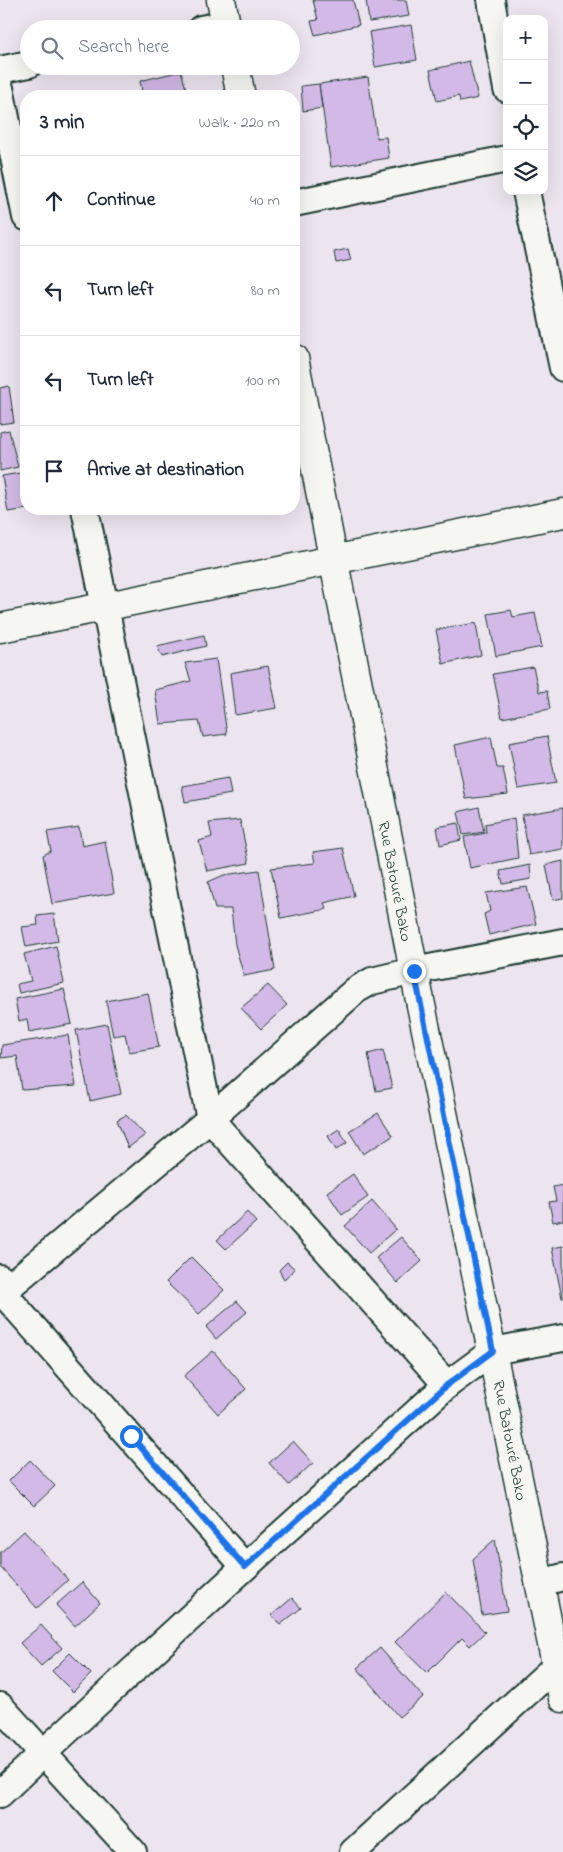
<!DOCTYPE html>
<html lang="en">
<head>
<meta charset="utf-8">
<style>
  :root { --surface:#fff; --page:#f6f6f7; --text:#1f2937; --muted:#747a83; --line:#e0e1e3 }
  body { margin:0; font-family:"Indie Flower",sans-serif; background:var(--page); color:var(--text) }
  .controls { position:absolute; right:15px; top:15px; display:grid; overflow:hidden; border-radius:10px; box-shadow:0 5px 20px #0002 }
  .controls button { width:45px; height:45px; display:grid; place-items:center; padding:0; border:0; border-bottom:1px solid var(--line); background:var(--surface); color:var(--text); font:25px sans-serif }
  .stop { position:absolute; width:15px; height:15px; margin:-11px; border:4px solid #1a73e8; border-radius:50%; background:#fff }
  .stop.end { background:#1a73e8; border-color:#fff; box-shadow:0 1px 5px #0008 }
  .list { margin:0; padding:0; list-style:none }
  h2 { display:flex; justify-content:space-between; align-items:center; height:65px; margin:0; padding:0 20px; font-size:21px }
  h2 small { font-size:16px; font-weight:400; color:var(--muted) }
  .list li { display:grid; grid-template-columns:32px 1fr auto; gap:15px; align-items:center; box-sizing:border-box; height:90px; padding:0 20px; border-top:1px solid var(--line) }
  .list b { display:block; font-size:19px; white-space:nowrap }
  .list em { font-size:16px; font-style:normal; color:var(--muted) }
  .icon { flex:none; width:28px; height:28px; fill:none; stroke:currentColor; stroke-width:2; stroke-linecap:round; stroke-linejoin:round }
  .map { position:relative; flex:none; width:563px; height:1852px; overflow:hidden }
  .search { position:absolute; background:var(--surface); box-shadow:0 5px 20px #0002; left:20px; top:20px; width:280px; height:55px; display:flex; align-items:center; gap:12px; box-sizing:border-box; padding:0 18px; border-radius:28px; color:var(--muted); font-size:19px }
  .panel { position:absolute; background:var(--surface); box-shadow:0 5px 20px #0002; left:20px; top:90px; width:280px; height:425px; border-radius:20px }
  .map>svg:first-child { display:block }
  .building { fill:#d3b9e7; stroke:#1f3d34 }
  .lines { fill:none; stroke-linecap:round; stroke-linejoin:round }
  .minor-casing { stroke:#1f3d34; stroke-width:30 }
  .tertiary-casing { stroke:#1f3d34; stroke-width:31 }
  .secondary-casing { stroke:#1f3d34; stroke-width:31 }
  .minor { stroke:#f6f6f2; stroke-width:26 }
  .tertiary { stroke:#f6f6f2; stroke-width:28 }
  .secondary { stroke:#f6f6f2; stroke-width:28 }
  .route { stroke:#1a73e8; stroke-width:6 }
  .labels { text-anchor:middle; stroke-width:5; stroke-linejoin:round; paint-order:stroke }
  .street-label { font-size:16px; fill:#1f3d34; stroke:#f6f6f2 }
</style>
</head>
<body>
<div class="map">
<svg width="563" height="1852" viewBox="0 0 563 1852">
  <rect width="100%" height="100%" fill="#ece4ef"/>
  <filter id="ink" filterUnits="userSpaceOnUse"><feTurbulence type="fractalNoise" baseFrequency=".02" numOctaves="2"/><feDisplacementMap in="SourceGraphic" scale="10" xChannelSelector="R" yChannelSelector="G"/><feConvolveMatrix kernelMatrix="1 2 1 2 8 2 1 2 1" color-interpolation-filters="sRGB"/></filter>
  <g filter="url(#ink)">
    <g class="building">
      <path d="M313 0H353L359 25 315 35 311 21 318 20Z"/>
      <path d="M366 0H406L409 16 369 22Z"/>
      <path d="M411 25 417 60 375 67 369 32Z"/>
      <path d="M469 61 478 98 460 102 459 96 437 101 430 70Z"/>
      <path d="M181 71 188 96H143L140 81Z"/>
      <path d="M368 77 377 138 386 137 389 158 331 167 319 84Z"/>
      <path d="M319 84 322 108 303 111 301 86Z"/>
      <path d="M348 249 351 260 336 263 334 252Z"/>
      <path d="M9 386 14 422 0 424V388Z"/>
      <path d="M9 430 18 467 0 471V432Z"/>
      <path d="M26 472 27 509 8 512 2 476Z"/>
      <path d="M511 610 513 617 535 613 542 647 496 656 488 614Z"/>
      <path d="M476 623 481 655 443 664 436 630Z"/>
      <path d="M204 635 206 646 162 657 157 646Z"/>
      <path d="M216 659 227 734 203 737 199 721 160 724 155 690 191 681 185 663Z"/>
      <path d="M268 666 277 708 235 715 230 673Z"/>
      <path d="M533 667 539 692 547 691 550 709 502 718 493 674Z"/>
      <path d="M547 736 556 783 518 789 509 743Z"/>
      <path d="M491 737 497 768H503L508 794 466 799 455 745Z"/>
      <path d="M228 778 231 794 185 802 182 786Z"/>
      <path d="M479 807 484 832 463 835 458 812Z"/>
      <path d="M563 808V849L529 855 522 815Z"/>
      <path d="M514 818 518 858 470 868 464 837 486 833 485 824Z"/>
      <path d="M240 820 249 863 207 871 199 841 212 837 209 823Z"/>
      <path d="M458 823 461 840 440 845 437 827Z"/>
      <path d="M79 827 82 846 105 841 114 893 52 904 43 855 51 851 47 832Z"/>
      <path d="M343 848 354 896 324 903 327 909 281 918 271 868 315 863 313 852Z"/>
      <path d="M563 861V898L553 900 546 865Z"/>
      <path d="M530 865 531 879 503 884 500 871Z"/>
      <path d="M259 870 275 970 244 976 235 945 231 909H215L208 882 224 875Z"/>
      <path d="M527 887 536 924 489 935 484 914 490 911 486 893Z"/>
      <path d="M54 914 58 941 26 947 22 927 38 925 37 916Z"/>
      <path d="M56 946 64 983 19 993 17 984 31 981 24 954Z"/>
      <path d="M268 985 287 1005 261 1029 241 1008Z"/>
      <path d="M64 989 72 1024 29 1032 27 1019 19 1021 15 999Z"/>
      <path d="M148 993 159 1047 129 1052 125 1034 113 1036 106 1001Z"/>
      <path d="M107 1024 121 1094 90 1101 76 1030Z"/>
      <path d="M68 1035 76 1086 22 1090 17 1056 1 1058 2 1045Z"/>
      <path d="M383 1050 392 1088 376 1091 368 1054Z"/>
      <path d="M378 1113 393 1136 363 1154 349 1131Z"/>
      <path d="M126 1115 145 1135 128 1148 117 1120Z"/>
      <path d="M339 1129 347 1143 336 1150 328 1136Z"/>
      <path d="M353 1174 368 1197 342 1215 327 1192Z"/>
      <path d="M563 1185V1220L553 1222 549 1202 556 1201 553 1187Z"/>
      <path d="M372 1201 396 1229 369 1253 345 1226Z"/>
      <path d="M247 1212 256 1222 226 1249 217 1240Z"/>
      <path d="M401 1237 422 1261 398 1283 376 1258Z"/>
      <path d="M563 1246V1298H562L552 1248Z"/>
      <path d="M191 1257 224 1290 199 1314 166 1282Z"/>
      <path d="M287 1262 295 1269 284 1279 279 1270Z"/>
      <path d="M237 1301 247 1312 216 1339 206 1327Z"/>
      <path d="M213 1351 246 1389 218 1414 184 1376Z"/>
      <path d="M293 1441 313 1463 289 1485 269 1463Z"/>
      <path d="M30 1460 55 1486 34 1506 9 1481Z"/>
      <path d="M24 1531 68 1580 37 1608 0 1567V1553Z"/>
      <path d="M495 1539 507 1611 482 1615 473 1559Z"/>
      <path d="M82 1582 100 1603 75 1626 56 1605Z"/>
      <path d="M446 1592 485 1632 470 1646 462 1638 427 1673 395 1642Z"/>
      <path d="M292 1598 301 1608 280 1625 272 1615Z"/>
      <path d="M41 1625 62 1648 41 1666 20 1643Z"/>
      <path d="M380 1648 423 1697 399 1717 357 1668Z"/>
      <path d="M70 1653 91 1674 73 1692 52 1671Z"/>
    </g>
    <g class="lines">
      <g class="minor-casing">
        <g id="minor">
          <path d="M491 0 507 89"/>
          <path d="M201 29 226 24"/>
          <path d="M0 70 29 64"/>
          <path d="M0 88 26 217"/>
          <path d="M526 191 563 368"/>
          <path d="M294 203 507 159"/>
          <path d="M85 509 210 1119 447 1385"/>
          <path d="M0 1278 2 1292 245 1567"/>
          <path d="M0 1294 210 1119 356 990 372 981 414 971 563 942"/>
          <path d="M540 1583 563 1577"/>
          <path d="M0 1706 133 1852"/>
          <path d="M0 1794 43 1753 245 1567 447 1385 493 1351 563 1338"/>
          <path d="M353 1852 556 1666"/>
        </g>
      </g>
      <g class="tertiary-casing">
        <path id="tertiary" d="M0 628 563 513"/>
      </g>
      <g class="secondary-casing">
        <g id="secondary">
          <path d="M221 0 227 29"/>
          <path d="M235 66 241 96"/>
          <path d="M294 358 414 971 563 1698"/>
        </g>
      </g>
      <use href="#minor" class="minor"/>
      <use href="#tertiary" class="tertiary"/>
      <use href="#secondary" class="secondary"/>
    </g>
  </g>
  <g class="lines" filter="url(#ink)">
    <path class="route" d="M131 1436 245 1567 447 1385 493 1351 414 971"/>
  </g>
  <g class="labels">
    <g class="street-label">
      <text transform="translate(396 881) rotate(79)" y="6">Rue Batouré Bako</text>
      <text transform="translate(511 1440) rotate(79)" y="6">Rue Batouré Bako</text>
    </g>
  </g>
</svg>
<div class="controls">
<button>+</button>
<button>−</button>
<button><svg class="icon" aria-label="locate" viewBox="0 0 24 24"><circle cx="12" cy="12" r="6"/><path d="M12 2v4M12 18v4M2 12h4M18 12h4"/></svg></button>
<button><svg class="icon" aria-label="layers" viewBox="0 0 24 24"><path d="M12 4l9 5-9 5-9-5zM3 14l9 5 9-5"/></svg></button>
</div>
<div class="stop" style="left:131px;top:1436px"></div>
<div class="stop end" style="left:414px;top:971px"></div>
<div class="search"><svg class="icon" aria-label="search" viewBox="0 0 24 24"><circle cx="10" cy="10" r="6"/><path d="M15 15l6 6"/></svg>Search here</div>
<section class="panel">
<h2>3 min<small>Walk · 220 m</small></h2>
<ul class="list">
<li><svg class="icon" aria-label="ahead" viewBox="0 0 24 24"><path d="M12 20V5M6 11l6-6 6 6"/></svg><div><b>Continue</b></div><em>40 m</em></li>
<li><svg class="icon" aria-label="left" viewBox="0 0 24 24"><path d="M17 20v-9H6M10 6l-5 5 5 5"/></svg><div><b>Turn left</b></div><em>80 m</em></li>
<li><svg class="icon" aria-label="left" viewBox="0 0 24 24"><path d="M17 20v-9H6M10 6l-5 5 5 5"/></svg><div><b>Turn left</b></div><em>100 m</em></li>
<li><svg class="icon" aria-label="arrive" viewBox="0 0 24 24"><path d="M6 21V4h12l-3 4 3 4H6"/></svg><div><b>Arrive at destination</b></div></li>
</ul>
</section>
</div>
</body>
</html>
